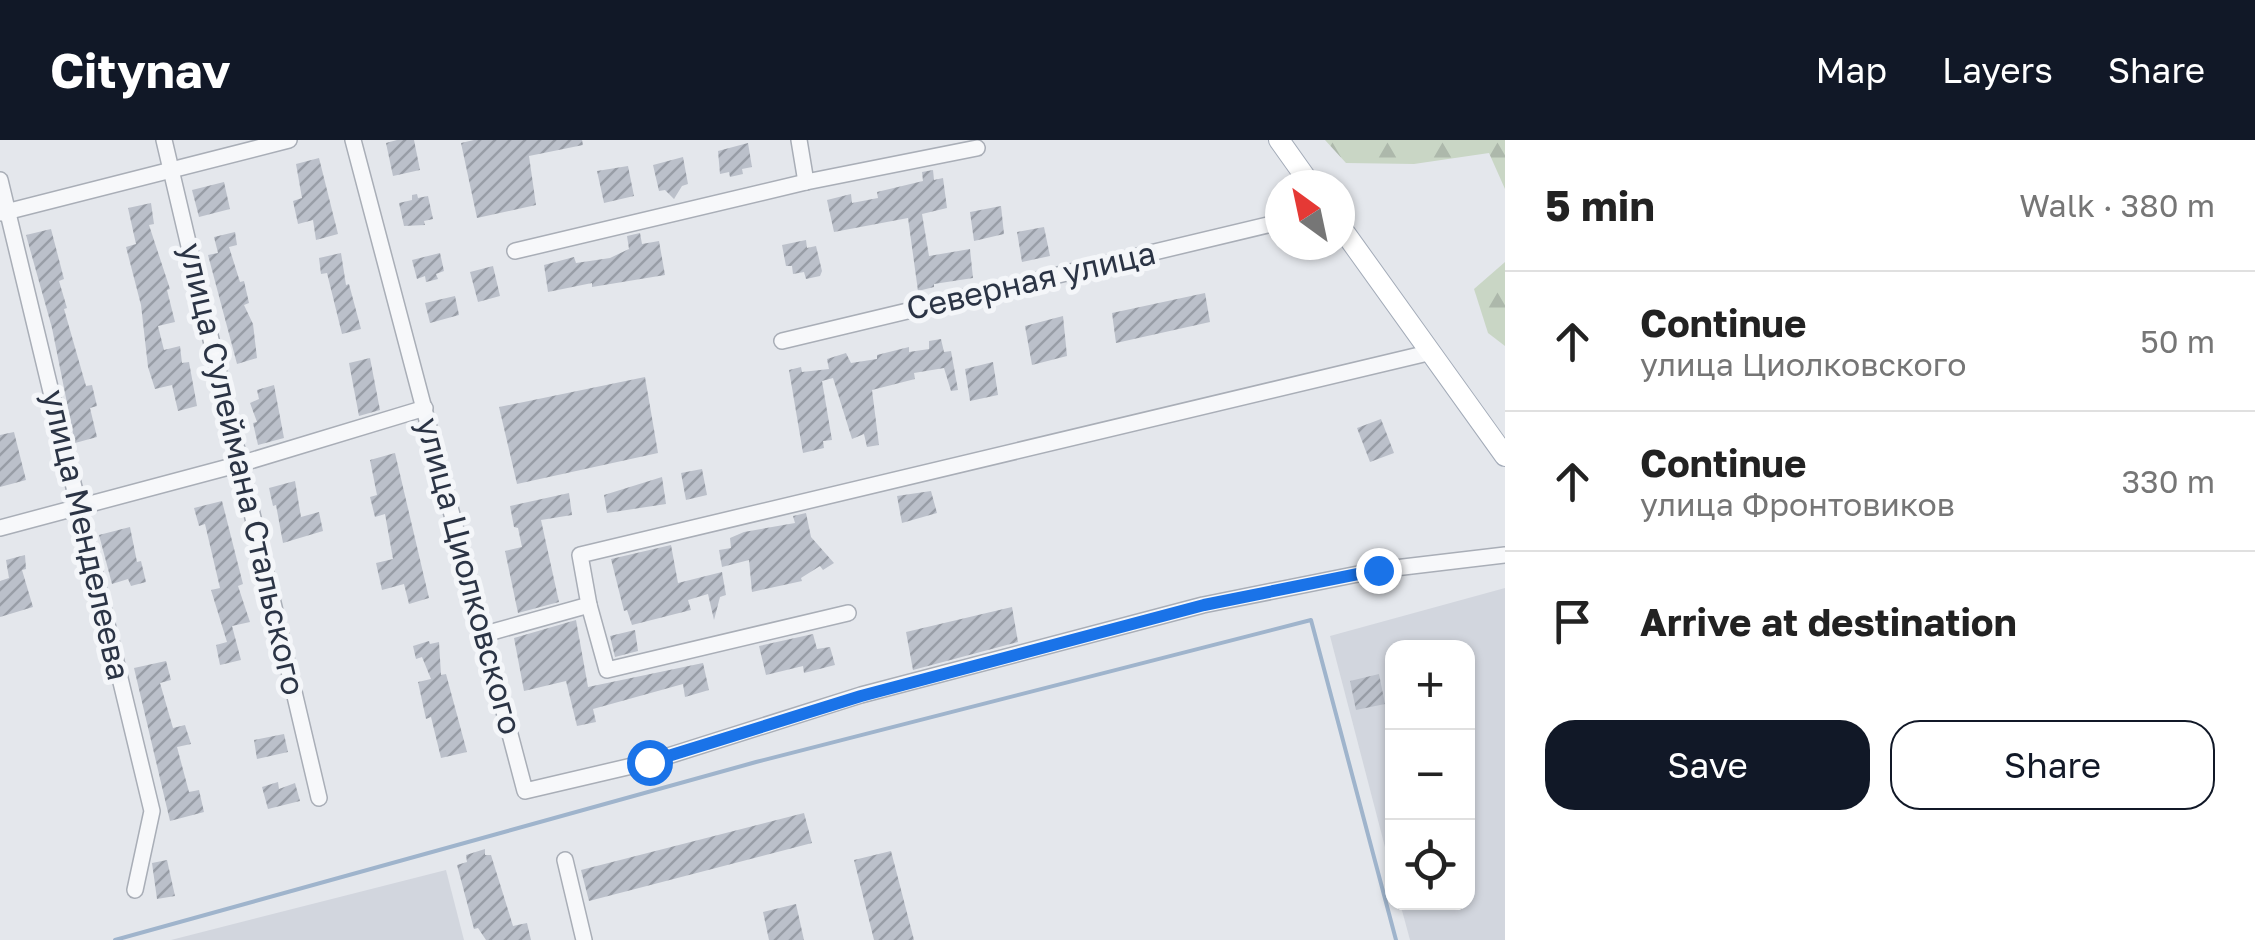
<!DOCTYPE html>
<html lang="en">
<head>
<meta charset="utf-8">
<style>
  :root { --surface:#fff; --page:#f2f2f2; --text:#222; --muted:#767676; --line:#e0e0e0; --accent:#111827 }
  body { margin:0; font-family:"Golos Text",sans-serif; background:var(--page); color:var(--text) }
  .controls { position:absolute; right:30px; bottom:30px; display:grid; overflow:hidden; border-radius:20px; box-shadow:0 2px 8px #0004 }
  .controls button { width:90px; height:90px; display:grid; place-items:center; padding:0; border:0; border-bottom:2px solid var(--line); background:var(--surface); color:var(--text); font:50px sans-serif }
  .compass { position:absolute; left:1265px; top:30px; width:90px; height:90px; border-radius:50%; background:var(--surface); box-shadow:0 2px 8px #0004; rotate:327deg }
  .stop { position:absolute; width:30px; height:30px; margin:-22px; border:8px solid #1a73e8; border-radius:50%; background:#fff }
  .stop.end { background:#1a73e8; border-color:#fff; box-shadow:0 2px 10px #0008 }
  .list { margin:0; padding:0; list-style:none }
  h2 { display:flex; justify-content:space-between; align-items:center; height:130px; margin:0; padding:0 40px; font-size:42px }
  h2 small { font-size:32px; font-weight:400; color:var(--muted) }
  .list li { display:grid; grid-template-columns:65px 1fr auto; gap:30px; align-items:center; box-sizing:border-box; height:140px; padding:0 40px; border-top:2px solid var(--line) }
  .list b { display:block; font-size:38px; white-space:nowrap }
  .list p { margin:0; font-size:32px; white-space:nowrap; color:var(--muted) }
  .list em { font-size:32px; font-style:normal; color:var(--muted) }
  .actions { display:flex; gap:20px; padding:30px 40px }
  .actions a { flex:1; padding:22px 0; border:2px solid var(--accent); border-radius:30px; text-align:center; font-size:35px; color:var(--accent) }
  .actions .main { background:var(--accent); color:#fff }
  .icon { flex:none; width:55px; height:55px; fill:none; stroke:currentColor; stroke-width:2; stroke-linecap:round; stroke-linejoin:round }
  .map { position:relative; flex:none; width:1505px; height:800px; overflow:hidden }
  header { display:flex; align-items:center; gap:60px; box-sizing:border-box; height:140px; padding:0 50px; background:var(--accent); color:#fff }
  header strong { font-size:48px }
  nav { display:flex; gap:55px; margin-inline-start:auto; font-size:35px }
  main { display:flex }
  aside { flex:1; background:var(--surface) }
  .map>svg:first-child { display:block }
  .built { fill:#d2d6de }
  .forest { fill:url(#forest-firs) }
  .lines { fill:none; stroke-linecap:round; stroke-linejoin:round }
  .stream { stroke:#9fb4cc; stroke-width:4 }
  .building { fill:url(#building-hatch) }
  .minor-casing { stroke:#a9aeb7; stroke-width:18 }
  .major-casing { stroke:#a3abb8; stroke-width:22 }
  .minor { stroke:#f7f8fa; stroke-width:15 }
  .major { stroke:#fff; stroke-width:20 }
  .route { stroke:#1a73e8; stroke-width:12 }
  .labels { text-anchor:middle; stroke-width:10; stroke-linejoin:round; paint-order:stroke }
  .street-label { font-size:32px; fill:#2b3445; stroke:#f4f6f9 }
</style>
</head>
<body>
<header>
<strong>Citynav</strong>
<nav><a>Map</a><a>Layers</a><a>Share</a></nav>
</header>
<main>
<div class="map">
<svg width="1505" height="800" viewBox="0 0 1505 800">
  <defs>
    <pattern id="forest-firs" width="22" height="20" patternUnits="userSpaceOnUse" patternTransform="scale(2.5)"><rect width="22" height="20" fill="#c9d6c5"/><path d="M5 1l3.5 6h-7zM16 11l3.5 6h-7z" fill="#adb8ab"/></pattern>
    <pattern id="building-hatch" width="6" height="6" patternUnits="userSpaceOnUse" patternTransform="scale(2.5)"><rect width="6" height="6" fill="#bbc0ca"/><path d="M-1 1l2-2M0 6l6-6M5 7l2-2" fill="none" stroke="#989da6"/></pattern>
  </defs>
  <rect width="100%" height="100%" fill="#e4e7ec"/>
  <g class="built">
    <path d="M1505 448V800H1410L1400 763 1468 762V508H1392V734L1330 496Z"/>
    <path d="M446 730 464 800H171Z"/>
  </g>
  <g class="forest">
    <path d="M1325 0H1505V49L1489 13 1414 24 1346 23Z"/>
    <path d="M1505 122V206L1488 193 1474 149Z"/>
  </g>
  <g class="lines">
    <path class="stream" d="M115 800 756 622 1311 480 1396 800"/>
  </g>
  <g class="building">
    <path d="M397 0H414L420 30 393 36 386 3Z"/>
    <path d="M474 0H582L583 5 529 16 536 65 477 78 461 3Z"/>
    <path d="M748 3 752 27 742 29 743 34 730 37 729 32 720 34 718 11Z"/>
    <path d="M683 17 688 44 682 46 674 59 665 50 659 51 653 25Z"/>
    <path d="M319 18 338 94 316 100 313 80 298 84 293 61 302 58 296 24Z"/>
    <path d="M628 26 634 56 604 63 597 31Z"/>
    <path d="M933 30 934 40 943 38 947 68 922 74 929 116 970 109 973 138 934 144V147L918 151 908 78 834 92 827 60 851 54 852 63 878 58 877 52 923 41 922 32Z"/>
    <path d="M224 42 230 69 199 77 192 50Z"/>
    <path d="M417 54 418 58 428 56 433 79 424 81 425 85 404 86 399 63 412 60V55Z"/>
    <path d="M151 63 154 84 149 85 170 149 167 150 175 182 158 186 164 210 180 206 182 223 189 222 197 266 178 271 172 245 155 249 148 227 141 165 126 107 136 104 128 68Z"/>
    <path d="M1001 66 1004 94 974 101 970 72Z"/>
    <path d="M1044 87 1050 116 1022 122 1017 92Z"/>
    <path d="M51 89 64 139 59 141 67 168 64 169 86 246 92 245 97 266 90 268 97 297 75 303 52 188 26 95Z"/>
    <path d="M235 92 237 105 229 107 240 142 244 141 249 163 244 165 253 184 257 218 237 224 208 115 218 113 214 97Z"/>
    <path d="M640 93 642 104 659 101 665 135 592 147V143L548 152 544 125 574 117 576 123 610 118 629 109 627 96Z"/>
    <path d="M806 100 807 108 816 106 822 131 820 136 806 139 804 132 793 134 792 126H786L782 105Z"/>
    <path d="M341 113 346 145 349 144 361 189 342 194 327 133 321 134 319 118Z"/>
    <path d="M440 113 444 131 436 134 438 139 426 142 425 136 417 139 412 120Z"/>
    <path d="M493 126 500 156 478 162 470 132Z"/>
    <path d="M1205 153 1210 182 1116 203 1112 173Z"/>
    <path d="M455 156 459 175 430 183 425 163Z"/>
    <path d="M1063 176 1067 216 1032 225 1025 186Z"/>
    <path d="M941 199 944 212 951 211 958 250 951 251 944 228 914 233 915 239 872 250 879 305 867 307 864 294 852 299 833 238 822 241 832 300 823 301 824 308 803 313 789 230 801 227 802 232 829 229 827 219 846 213 851 223 877 219V215L909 207V212L929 209V201Z"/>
    <path d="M370 218 380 270 359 276 349 223Z"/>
    <path d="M993 222 998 255 970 261 965 229Z"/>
    <path d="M645 237 658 313 517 344 499 267Z"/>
    <path d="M274 245 284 298 258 305 253 283 257 282 250 263 259 259 257 250Z"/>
    <path d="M1381 279 1394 313 1370 322 1357 288Z"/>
    <path d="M14 292 26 340 0 347V295Z"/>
    <path d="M395 313 429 458 409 464 404 444 382 450 376 423 393 419 385 374 375 377 370 357 377 355 370 320Z"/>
    <path d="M702 329 707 355 686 360 681 333Z"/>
    <path d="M662 337 666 364 607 373 604 355Z"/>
    <path d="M295 341 301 377 319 372 323 391 283 403 276 365 273 366 269 348Z"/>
    <path d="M931 351 937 373 902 383 897 356Z"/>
    <path d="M569 353 572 375 541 380 559 462 518 473 505 411 522 407 518 388 514 387 510 366Z"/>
    <path d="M222 361 243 444 238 446 250 482 232 486 241 520 220 525 216 505 227 502 211 450 220 448 205 384 199 386 194 368Z"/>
    <path d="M806 373 811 397 834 423 823 430 820 426 801 438 802 441 752 452 749 420 722 427 719 410 731 408 730 398 744 392 795 383 793 376Z"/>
    <path d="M130 387 137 422 141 421 146 442 131 446 128 439 112 444 99 395Z"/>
    <path d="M671 405 678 443 722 432 726 455 720 457 714 480 708 454 688 460 691 470 632 485 627 470 624 471 611 419Z"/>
    <path d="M25 415 26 429 22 430 33 467 0 477V441L9 438 6 420Z"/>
    <path d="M1012 467 1018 502 913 530 906 492Z"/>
    <path d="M576 480 588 547 703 523 709 550 685 557 683 544 593 569 596 582 577 586 566 541 524 551 514 498Z"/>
    <path d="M635 490 638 511 615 517 610 496Z"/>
    <path d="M813 494 817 509 830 507 835 525 804 533 803 526 766 535 759 506Z"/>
    <path d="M429 501 430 504 439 502 441 535 446 534 467 612 441 618 431 577 426 579 418 542 431 539 422 517 416 519 413 506Z"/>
    <path d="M166 521 171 540 160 543 173 588 185 585 191 604 177 607 189 652 199 650 204 672 170 681 134 528Z"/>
    <path d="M1379 534 1385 564 1356 570 1350 541Z"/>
    <path d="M284 594 288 612 257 619 254 600Z"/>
    <path d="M278 642 279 649 295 643 300 661 268 669 262 647Z"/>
    <path d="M804 673 812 703 589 761 581 730Z"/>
    <path d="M485 709V715H491L513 786 527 783 531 800H486L478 788 474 789 457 725 467 722 466 715Z"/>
    <path d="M891 711 914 800H874L854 720Z"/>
    <path d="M167 720 175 756 157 759 152 723Z"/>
    <path d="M796 764 804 800H769L763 772Z"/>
  </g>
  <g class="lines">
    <g class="minor-casing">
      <g id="minor">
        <path d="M164 0 319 658"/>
        <path d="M353 0 525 651 649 622 861 555 1203 465 1378 430 1505 415"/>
        <path d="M799 0 806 42"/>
        <path d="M0 40 152 671 135 750"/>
        <path d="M2 73 289 0"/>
        <path d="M515 111 806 42 977 8"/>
        <path d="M782 201 1280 82"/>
        <path d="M0 388 240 324 425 268"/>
        <path d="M589 465 607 530 848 473"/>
        <path d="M485 494 589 465 580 415 1432 212"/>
        <path d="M565 720 584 800"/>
      </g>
    </g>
    <g class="major-casing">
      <g id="major">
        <path d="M1279 0 1311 45"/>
        <path d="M1340 86 1505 316"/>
      </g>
    </g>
    <use href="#minor" class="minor"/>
    <use href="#major" class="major"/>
  </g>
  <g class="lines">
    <path class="route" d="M649 622 861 556 1204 465 1378 430"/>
  </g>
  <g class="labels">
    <g class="street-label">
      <text transform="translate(1031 141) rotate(-13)" y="11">Северная улица</text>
      <text transform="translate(242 329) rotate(77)" y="11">улица Сулеймана Стальского</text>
      <text transform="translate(86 395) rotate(77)" y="11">улица Менделеева</text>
      <text transform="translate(469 436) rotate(75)" y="11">улица Циолковского</text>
    </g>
  </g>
</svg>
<div class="controls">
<button>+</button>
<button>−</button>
<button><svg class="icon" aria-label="locate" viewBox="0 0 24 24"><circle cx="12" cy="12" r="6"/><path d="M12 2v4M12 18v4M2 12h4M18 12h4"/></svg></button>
</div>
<svg class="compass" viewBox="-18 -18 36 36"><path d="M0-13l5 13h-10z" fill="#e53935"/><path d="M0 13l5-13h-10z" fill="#767676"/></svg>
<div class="stop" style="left:649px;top:622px"></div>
<div class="stop end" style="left:1378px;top:430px"></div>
</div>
<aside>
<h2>5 min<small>Walk · 380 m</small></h2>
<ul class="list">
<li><svg class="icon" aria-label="ahead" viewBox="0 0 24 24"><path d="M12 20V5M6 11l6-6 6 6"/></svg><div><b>Continue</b><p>улица Циолковского</p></div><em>50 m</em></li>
<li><svg class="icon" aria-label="ahead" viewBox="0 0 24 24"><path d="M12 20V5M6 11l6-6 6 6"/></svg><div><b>Continue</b><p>улица Фронтовиков</p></div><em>330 m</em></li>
<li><svg class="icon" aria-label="arrive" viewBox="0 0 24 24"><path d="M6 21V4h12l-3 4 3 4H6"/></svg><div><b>Arrive at destination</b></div></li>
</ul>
<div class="actions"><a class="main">Save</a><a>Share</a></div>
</aside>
</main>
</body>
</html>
